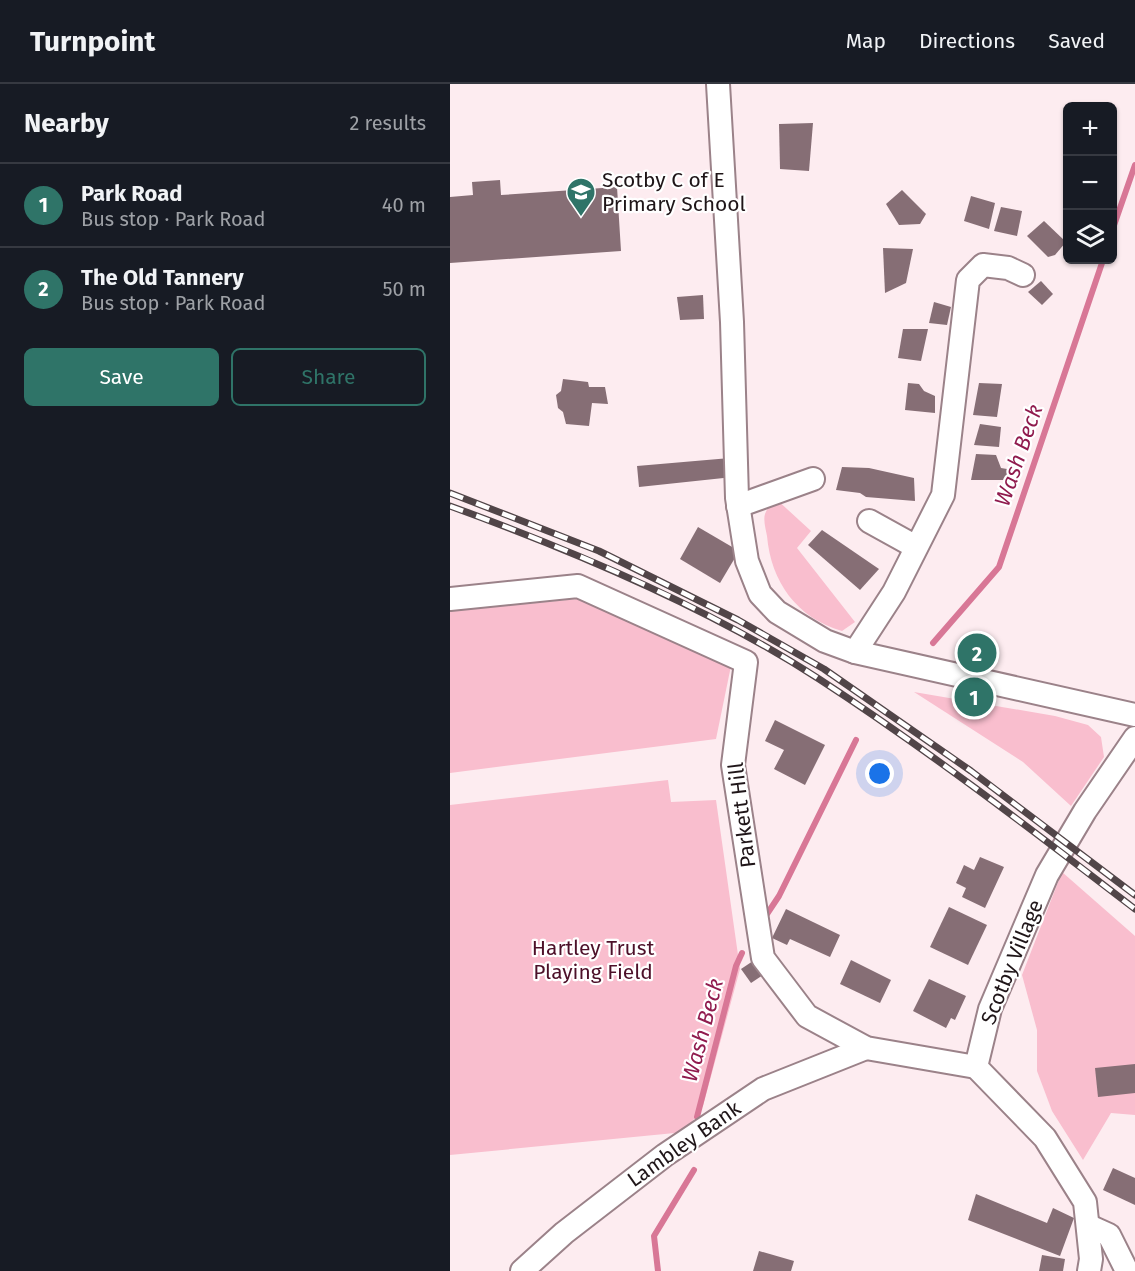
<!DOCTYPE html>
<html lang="en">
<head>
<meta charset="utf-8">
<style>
  :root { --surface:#171b24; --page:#20242c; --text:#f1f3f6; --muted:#9ea1a6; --line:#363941; --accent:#2f7468 }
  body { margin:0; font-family:"Fira Sans",sans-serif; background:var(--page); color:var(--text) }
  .controls { position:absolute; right:18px; top:18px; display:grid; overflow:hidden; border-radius:9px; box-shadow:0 2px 4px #0004 }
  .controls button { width:54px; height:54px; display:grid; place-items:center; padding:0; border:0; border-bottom:2px solid var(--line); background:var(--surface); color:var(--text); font:30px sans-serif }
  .you { position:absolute; left:430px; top:690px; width:21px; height:21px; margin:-15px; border:4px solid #fff; border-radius:50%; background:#1a73e8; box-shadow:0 0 0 9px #1a73e833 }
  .badge { display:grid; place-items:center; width:39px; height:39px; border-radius:50%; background:var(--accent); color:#fff; font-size:20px; font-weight:700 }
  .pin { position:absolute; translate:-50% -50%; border:3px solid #fff; box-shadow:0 2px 6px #0006 }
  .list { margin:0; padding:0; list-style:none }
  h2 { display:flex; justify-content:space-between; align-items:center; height:78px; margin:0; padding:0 24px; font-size:26px }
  h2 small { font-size:20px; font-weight:400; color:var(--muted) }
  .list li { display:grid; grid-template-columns:39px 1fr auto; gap:18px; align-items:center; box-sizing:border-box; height:84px; padding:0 24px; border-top:2px solid var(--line) }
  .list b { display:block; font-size:22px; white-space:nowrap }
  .list p { margin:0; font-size:20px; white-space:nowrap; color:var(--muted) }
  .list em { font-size:20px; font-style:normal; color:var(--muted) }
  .actions { display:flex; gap:12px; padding:18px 24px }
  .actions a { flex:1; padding:14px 0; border:2px solid var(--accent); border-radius:9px; text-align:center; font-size:21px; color:var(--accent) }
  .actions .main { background:var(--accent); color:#fff }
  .icon { flex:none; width:33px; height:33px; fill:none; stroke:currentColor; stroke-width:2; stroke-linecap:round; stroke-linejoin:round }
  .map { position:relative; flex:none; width:685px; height:1187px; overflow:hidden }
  header { display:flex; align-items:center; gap:36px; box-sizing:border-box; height:84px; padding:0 30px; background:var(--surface); border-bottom:2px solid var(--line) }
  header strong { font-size:28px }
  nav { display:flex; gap:33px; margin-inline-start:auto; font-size:21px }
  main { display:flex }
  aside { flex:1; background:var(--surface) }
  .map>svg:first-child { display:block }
  .green { fill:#f9bece }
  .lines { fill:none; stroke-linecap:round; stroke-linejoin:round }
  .stream { stroke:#d87796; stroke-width:6 }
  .building { fill:#866e75 }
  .minor-casing { stroke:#9b8289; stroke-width:26 }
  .minor { stroke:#fff; stroke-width:22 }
  .rail-casing { stroke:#514548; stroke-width:7 }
  .rail { stroke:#fff; stroke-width:4.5; stroke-dasharray:14; stroke-linecap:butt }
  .labels { text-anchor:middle; stroke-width:4.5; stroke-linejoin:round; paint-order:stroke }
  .poi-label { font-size:21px; fill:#1f1518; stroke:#fff; text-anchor:start }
  .street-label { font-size:21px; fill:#1f1518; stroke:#fff }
  .park-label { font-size:21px; fill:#4d1029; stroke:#fff }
  .water-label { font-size:22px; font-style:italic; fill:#901b4e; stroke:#fff }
</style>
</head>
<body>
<header>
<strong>Turnpoint</strong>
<nav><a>Map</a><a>Directions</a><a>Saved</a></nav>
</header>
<main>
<aside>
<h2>Nearby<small>2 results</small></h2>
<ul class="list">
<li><span class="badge">1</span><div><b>Park Road</b><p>Bus stop · Park Road</p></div><em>40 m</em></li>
<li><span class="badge">2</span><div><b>The Old Tannery</b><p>Bus stop · Park Road</p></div><em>50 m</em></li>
</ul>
<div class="actions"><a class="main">Save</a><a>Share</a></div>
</aside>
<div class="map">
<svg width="685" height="1187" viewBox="0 0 685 1187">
  <rect width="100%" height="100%" fill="#fdecf0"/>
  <g class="green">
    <path d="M325 414 361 447 347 464 405 538 392 547C347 534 321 498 317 452 316 446 313 436 315 430 317 424 322 419 325 414Z"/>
    <path d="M148 513 282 577 266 655 0 689V527Z"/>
    <path d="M464 608 605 632 638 641 651 653 654 673 621 722 573 678Z"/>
    <path d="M218 696 221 718 266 716 290 885 253 1022 235 1048 0 1071V721Z"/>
    <path d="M612 788 685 852V1031L661 1029 633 1076 602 1027 587 987V946L572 891Z"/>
  </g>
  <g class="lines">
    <g class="stream">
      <path d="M662 147 685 81"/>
      <path d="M483 559 549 483 653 176"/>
      <path d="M313 836 329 812 406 656"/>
      <path d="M247 1033 286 882 292 869"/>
      <path d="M208 1187 204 1152 244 1086"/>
    </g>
  </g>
  <g class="building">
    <path d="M363 39 359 87 330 85 329 40Z"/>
    <path d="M50 96 51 111 167 103 171 167 0 179V113L23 111 22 98Z"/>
    <path d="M452 106 476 130 470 140 449 141 436 120Z"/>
    <path d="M521 112 545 119 539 145 514 137Z"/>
    <path d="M551 123 572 127 567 152 544 147Z"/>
    <path d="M594 137 616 158 605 171 598 173 577 152Z"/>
    <path d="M433 164 463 165 456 199 435 209Z"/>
    <path d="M591 197 603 210 592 221 578 208Z"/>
    <path d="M253 211 254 235 230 236 227 213Z"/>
    <path d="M484 218 501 223 497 241 479 239Z"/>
    <path d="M453 245H478L471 277 448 274Z"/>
    <path d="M113 295 138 298 139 303H155L158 320 142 319 139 342 116 340 113 328 108 324 106 311 111 307Z"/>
    <path d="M458 299 469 300 474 307 485 312V329L455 326Z"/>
    <path d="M529 299 552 300 547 333 523 331Z"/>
    <path d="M530 340 551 343 549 363 524 361Z"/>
    <path d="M526 370 546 371 551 384 557 385V396H521Z"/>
    <path d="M280 374 283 393 189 403 187 382Z"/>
    <path d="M392 383 419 384 464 394 465 417 416 413 410 409 386 406Z"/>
    <path d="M248 443 289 467 270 499 230 475Z"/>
    <path d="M372 446 429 485 410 506 358 461Z"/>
    <path d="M325 636 375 661 355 701 324 685 334 666 315 657Z"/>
    <path d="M530 773 554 783 535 824 512 813 516 804 506 799 514 781 524 786Z"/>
    <path d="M499 823 537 841 518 881 480 863Z"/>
    <path d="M336 825 390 851 380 873 340 855 337 861 322 854Z"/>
    <path d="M401 876 441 896 430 919 390 900Z"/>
    <path d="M303 877 313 891 301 899 291 885Z"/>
    <path d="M479 895 516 912 505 936 501 934 496 944 463 927Z"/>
    <path d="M685 980V1009L648 1013 645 984Z"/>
    <path d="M663 1084 685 1094V1121L653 1106Z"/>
    <path d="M526 1110 597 1139 603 1124 624 1134 610 1172 518 1136Z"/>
    <path d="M309 1167 344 1177 341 1187H303Z"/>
    <path d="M592 1171 615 1175 613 1187H589Z"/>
  </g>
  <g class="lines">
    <g class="minor-casing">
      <g id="minor">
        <path d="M268 0 282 238 287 414 297 477 310 510 327 528 375 557 405 568 685 631"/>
        <path d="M288 422 363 395"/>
        <path d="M419 437 466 463"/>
        <path d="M0 515 128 502 296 578 283 681 313 874 357 932 416 964 526 983"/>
        <path d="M405 568 444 508 493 411 518 196 533 181 558 184 573 191"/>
        <path d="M639 1142 659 1151 677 1187"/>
        <path d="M72 1187 114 1149 215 1071 313 1005 416 964"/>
        <path d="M639 1187 641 1175 635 1118 595 1054 526 983 540 925 597 791 635 727 685 654"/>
      </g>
    </g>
    <use href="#minor" class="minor"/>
    <g class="rail-casing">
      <g id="rail">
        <path d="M0 409 149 467 288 536 374 585 521 687 685 811"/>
        <path d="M0 422C124 467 258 523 369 595 478 666 582 746 685 825"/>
      </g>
    </g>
    <use href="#rail" class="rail"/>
  </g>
  <defs>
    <g id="school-pin" transform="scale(1.5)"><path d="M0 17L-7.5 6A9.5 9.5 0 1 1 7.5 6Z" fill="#2f7468" stroke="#fff"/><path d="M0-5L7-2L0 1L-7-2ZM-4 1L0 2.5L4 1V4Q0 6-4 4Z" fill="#fff"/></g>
  </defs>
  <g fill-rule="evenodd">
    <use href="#school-pin" x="131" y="108"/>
  </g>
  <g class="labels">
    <g class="poi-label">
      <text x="152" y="103">Scotby C of E<tspan x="152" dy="24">Primary School</tspan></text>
    </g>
    <g class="street-label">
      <text transform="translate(292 731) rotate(-97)" y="7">Parkett Hill</text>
      <text transform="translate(562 878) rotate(-68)" y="7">Scotby Village</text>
      <text transform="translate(234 1060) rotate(-35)" y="7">Lambley Bank</text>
    </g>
    <g class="park-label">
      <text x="143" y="871">Hartley Trust<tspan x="143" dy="24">Playing Field</tspan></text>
    </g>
    <g class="water-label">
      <text transform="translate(568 371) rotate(-71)" y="8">Wash Beck</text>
      <text transform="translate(252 946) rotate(-75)" y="8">Wash Beck</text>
    </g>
  </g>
</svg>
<div class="controls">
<button>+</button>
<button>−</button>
<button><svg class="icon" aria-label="layers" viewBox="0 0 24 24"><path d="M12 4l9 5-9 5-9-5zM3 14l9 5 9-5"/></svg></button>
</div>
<div class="you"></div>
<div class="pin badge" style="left:524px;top:613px">1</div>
<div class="pin badge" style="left:527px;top:569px">2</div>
</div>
</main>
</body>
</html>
